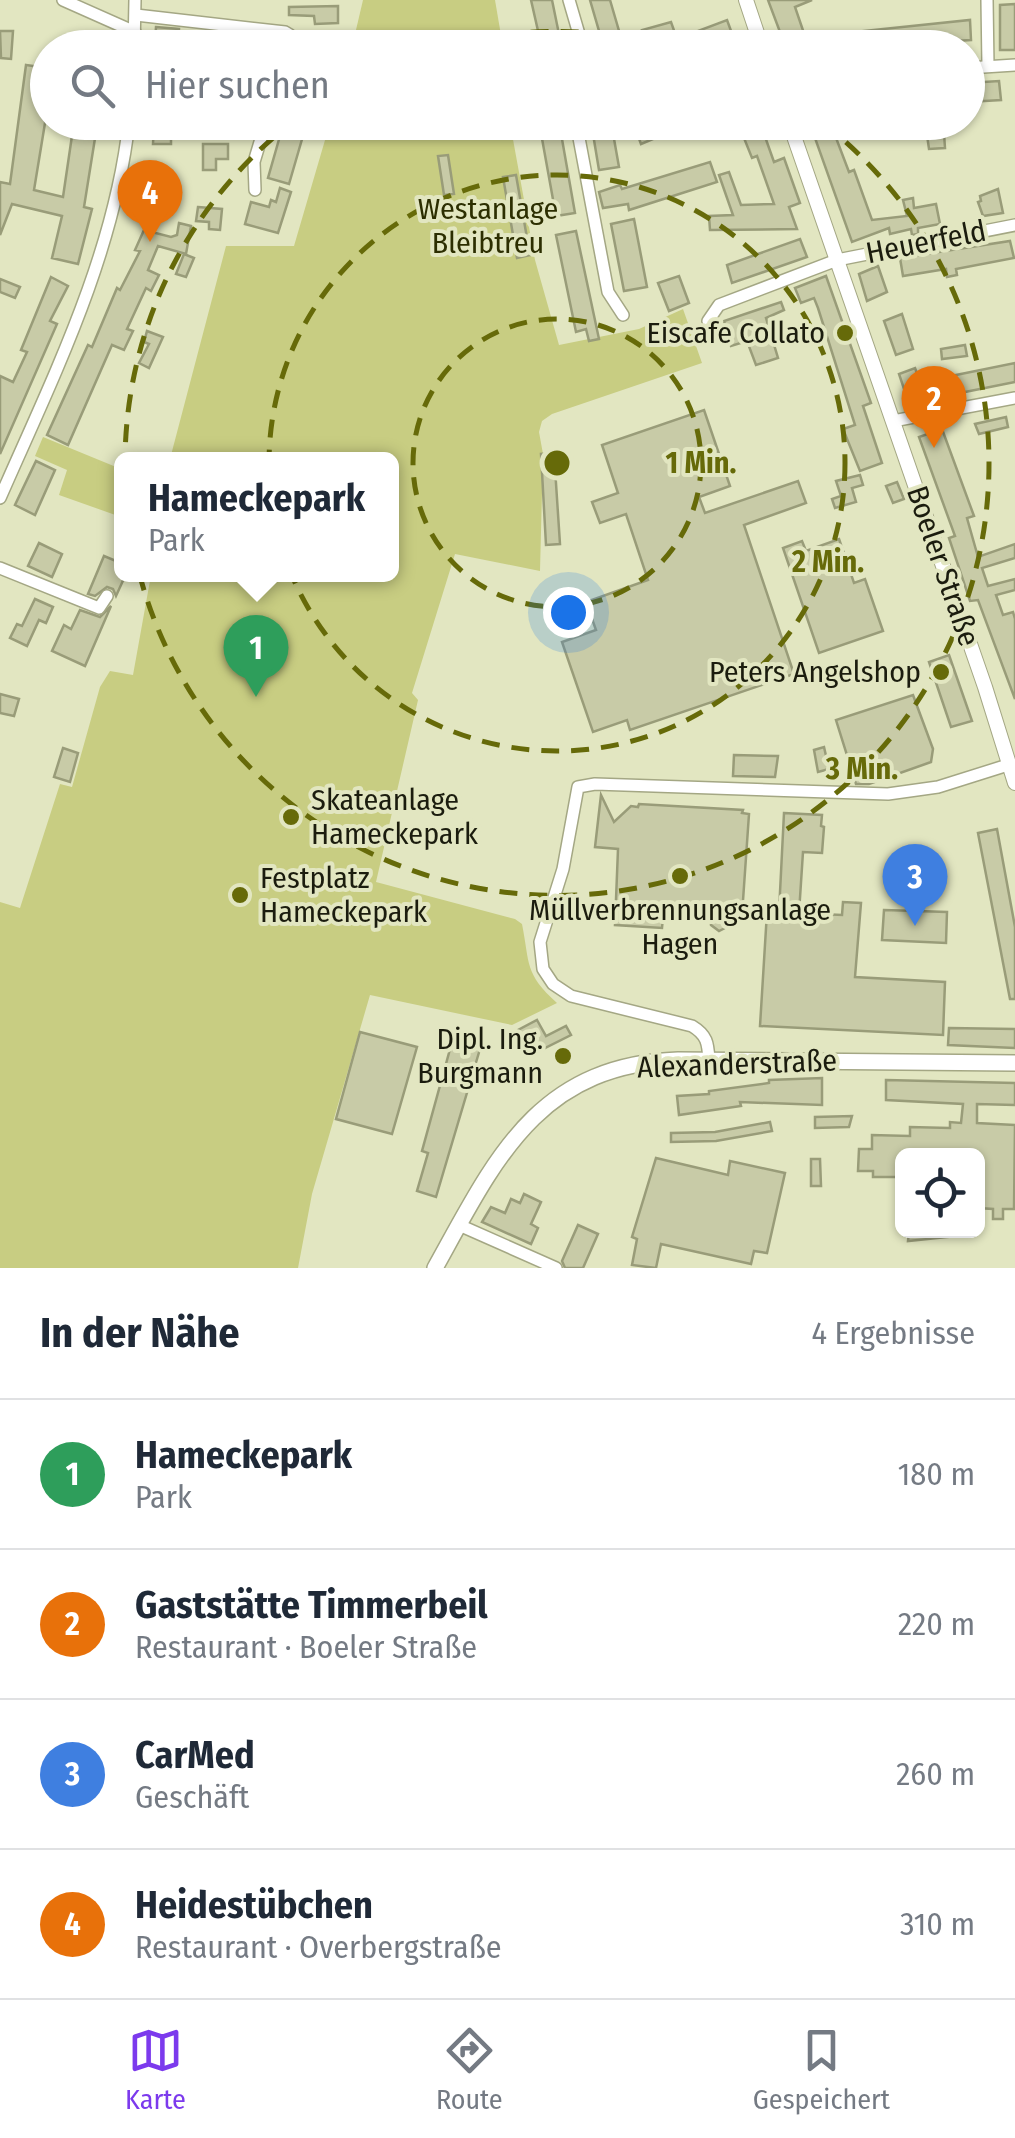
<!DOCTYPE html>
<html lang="de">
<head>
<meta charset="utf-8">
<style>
  :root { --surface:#fff; --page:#f2f2f3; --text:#1f2937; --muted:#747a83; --line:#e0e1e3; --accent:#7c3aed }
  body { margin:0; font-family:"Fira Sans Condensed",sans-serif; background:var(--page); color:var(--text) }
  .controls { position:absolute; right:30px; bottom:30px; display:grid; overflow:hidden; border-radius:15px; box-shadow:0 2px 8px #0004 }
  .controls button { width:90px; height:90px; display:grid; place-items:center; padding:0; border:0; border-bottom:2px solid var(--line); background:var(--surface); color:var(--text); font:50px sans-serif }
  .you { position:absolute; left:568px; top:612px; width:35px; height:35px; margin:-25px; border:8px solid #fff; border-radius:50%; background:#1a73e8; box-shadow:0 0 0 15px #1a73e833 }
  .badge { display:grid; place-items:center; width:65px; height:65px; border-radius:50%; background:var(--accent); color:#fff; font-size:32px; font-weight:700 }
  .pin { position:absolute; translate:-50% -82px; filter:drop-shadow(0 2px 5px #0008) }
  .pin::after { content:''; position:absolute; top:52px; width:35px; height:30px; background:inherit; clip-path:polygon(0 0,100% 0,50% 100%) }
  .popup { position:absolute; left:114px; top:452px; width:285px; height:130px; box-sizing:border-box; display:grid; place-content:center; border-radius:15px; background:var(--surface); filter:drop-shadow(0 2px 8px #0005); font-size:32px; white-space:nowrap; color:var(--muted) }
  .popup b { font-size:38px; color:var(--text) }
  .popup::after { content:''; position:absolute; left:50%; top:100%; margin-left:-20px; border:20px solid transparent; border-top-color:var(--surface) }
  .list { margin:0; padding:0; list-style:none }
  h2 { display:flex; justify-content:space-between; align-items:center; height:130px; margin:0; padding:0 40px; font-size:42px }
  h2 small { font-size:32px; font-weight:400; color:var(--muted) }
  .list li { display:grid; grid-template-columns:65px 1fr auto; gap:30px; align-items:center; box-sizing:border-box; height:150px; padding:0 40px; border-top:2px solid var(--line) }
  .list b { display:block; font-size:38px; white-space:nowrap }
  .list p { margin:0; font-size:32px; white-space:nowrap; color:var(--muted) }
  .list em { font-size:32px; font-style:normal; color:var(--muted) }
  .icon { flex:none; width:55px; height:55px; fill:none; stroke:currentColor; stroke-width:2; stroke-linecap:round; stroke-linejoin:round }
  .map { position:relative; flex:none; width:1015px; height:1268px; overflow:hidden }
  .search { position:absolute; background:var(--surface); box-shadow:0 2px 8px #0004; left:30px; right:30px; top:30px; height:110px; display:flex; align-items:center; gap:25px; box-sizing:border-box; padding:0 35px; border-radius:55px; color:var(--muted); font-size:38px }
  .sheet { height:730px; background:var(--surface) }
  nav { display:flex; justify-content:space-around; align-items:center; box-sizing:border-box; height:140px; border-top:2px solid var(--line); background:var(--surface); font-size:28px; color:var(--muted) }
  nav a { display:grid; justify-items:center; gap:5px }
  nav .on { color:var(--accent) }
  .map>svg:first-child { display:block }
  .green { fill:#c8cd82 }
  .building { fill:#c8cba7; stroke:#999c79; stroke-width:2.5 }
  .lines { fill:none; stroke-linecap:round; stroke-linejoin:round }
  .minor-casing { stroke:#a4a784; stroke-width:14 }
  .tertiary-casing { stroke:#a4a784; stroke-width:16 }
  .secondary-casing { stroke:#a4a784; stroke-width:18 }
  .minor { stroke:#fff; stroke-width:11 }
  .tertiary { stroke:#fff; stroke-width:14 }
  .secondary { stroke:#fff; stroke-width:15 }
  .ring { fill:none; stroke:#666a09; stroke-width:5; stroke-dasharray:18 12 }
  .poi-dot { fill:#666a09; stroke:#e2e6c1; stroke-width:4 }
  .labels { text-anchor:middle; stroke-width:8; stroke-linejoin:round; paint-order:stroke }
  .park-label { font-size:30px; fill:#2c2e01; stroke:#e2e6c1 }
  .street-label { font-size:30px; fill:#1b1c0e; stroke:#e2e6c1 }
  .poi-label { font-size:30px; fill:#1b1c0e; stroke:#e2e6c1; text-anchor:end }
  .centre { fill:#666a09; stroke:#e2e6c1; stroke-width:5 }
  .ring-label { font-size:30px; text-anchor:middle; font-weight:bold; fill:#666a09; stroke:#e2e6c1; stroke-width:8; stroke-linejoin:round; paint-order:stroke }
</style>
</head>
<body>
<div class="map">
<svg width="1015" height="1268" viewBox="0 0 1015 1268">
  <rect width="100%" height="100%" fill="#e2e6c1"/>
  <g class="green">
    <path d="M363 0H495L503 47H352Z"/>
    <path d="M330 123H510L535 260 559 345 639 329 683 309 702 363 552 414 542 421 539 432 543 454 540 571 455 554 412 693 418 700 376 882 515 919 522 924C530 964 524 973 557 1003L512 1025 370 995 312 1194 298 1268H0V902L20 908 60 784 72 787 100 687 110 671 133 675 151 575 391 574V460L170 459 226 246H294Z"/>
    <path d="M43 437 121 469V517L59 495 67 470 35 456Z"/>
  </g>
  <g class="building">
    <path d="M531 0H552L560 39 541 44Z"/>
    <path d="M590 0H610L624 48H604Z"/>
    <path d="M768 0H812L795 7 809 48H786Z"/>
    <path d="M1015 4V50H1000V5Z"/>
    <path d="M338 6V23L315 24 314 16 289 15V7Z"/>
    <path d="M727 20 734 39 711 48H647L642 30 671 22 677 39Z"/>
    <path d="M970 20 971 40 900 44V48H845L844 33Z"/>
    <path d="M156 27 179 29 178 43 155 42Z"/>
    <path d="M0 31H13L11 59 1 58Z"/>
    <path d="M242 38 275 40V48H241Z"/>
    <path d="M26 65 48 68 45 123 34 190 63 197 73 129 96 132 84 207 92 209 78 264 52 258 62 216 12 204 0 235V182L10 184Z"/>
    <path d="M999 81 1001 100 968 102V83Z"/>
    <path d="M284 122H307L289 184 268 178Z"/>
    <path d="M539 122H559L575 213 556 216Z"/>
    <path d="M591 122H611L619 167 599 170Z"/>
    <path d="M633 122H689V124L641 144Z"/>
    <path d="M815 122H830L849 172 854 170 872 220 907 216 903 200 913 198 914 208 936 204 940 224 918 228V234L912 235 911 229 890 234 889 228 852 242 810 124Z"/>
    <path d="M154 124H206V138H171V144H153Z"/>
    <path d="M763 131 774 162 784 158 800 203 789 207 797 229 710 230 709 216 733 215 719 175 729 172 741 205 774 204 757 156 752 158 744 138Z"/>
    <path d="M944 133 945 148 929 149 927 135Z"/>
    <path d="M203 144H228V159H216V170H203Z"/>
    <path d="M448 155 454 194 444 195 438 156Z"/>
    <path d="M710 162 717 182 629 210 628 204 603 208 599 192 620 185 622 189Z"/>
    <path d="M516 175 530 255 517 258 503 177Z"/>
    <path d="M153 180 172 182 169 214 150 212Z"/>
    <path d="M280 188 291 192 278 233 245 224 251 202 269 207 271 200 276 202Z"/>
    <path d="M998 189 1003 213 983 216 978 202 981 201 980 196Z"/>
    <path d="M198 207 222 209 220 230 209 229V222L196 221Z"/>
    <path d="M634 219 647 287 624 291 611 224Z"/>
    <path d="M179 223 191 226 186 254 158 246 148 270 159 275 151 291 146 288 127 329 133 331 124 350 112 345 68 445 47 435 88 345 92 347 117 288 120 290 140 251 135 250 144 230 171 237 177 235Z"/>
    <path d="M576 231 599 339 589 341 586 329 576 332 556 235Z"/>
    <path d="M800 239 807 257 732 283 727 265Z"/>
    <path d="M1010 241 1014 258 956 269 957 275 947 277 946 269 903 276 900 258Z"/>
    <path d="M184 254 194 258 186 277 176 274Z"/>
    <path d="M878 266 887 292 867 301 859 274Z"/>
    <path d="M679 276 689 303 669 311 658 283Z"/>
    <path d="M826 276 871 403 863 406 882 463 860 471 843 429 855 425 818 308 814 298 801 303 795 288Z"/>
    <path d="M51 277 68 286 50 321 57 324 0 454V376L13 382 27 352 21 350Z"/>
    <path d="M0 279 20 287 15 298 0 292Z"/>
    <path d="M781 302 784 310 766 318 778 358 756 365 747 341 731 346 724 321Z"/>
    <path d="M902 314 913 349 896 355 884 321Z"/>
    <path d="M147 331 163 337 149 368 139 363 149 344 144 342Z"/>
    <path d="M965 345 967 356 942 359 941 349Z"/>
    <path d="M1015 363V382L955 394 951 376Z"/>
    <path d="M915 368 926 398 909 404 899 374Z"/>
    <path d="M704 410 730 486 699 497 705 513 798 481 806 503 744 525 794 674 630 730 627 720 593 732 562 642 596 630 586 602 648 580 626 514 600 523 592 502 618 493 602 445Z"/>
    <path d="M1006 417 1008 427 979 434 975 424Z"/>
    <path d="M942 429 974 516 967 518 978 557 1015 544V558L982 568 988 586 1015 579V590L996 595 1003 615 1013 612 1015 619V699L978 600 970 601 949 538 955 536 919 437Z"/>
    <path d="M554 453 560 544 546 545 541 454Z"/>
    <path d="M36 461 55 470 35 515 15 505Z"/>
    <path d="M860 475 863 485 852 488 856 502 835 508 832 499 841 496 836 481Z"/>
    <path d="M897 482 904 499 893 503 886 486Z"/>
    <path d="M839 539 854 583 865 579 883 631 819 653 783 548 802 541 806 551Z"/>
    <path d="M39 543 62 554 52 577 28 566Z"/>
    <path d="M104 556 121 563V574H126L116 596 113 589 107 587 95 596 88 594Z"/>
    <path d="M35 599 53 607 46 623 39 620 27 646 10 638 17 624 22 626Z"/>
    <path d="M111 606 85 666 52 651 64 625 71 629 80 610 100 617Z"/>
    <path d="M949 655 972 721 951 727 929 662Z"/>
    <path d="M0 694 19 699 14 716 0 713Z"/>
    <path d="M913 695 933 749 931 762 869 784H856L836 720Z"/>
    <path d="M824 747 829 769 818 772 814 750Z"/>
    <path d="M63 748 78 753 70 782 54 777Z"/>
    <path d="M734 755 778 756 775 777 733 776Z"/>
    <path d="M601 795 614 822 631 806 638 807 639 804 743 810 742 813 749 814 742 915 730 914 727 927 719 931 711 925 710 913 664 907 662 928 615 925 618 849 595 847Z"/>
    <path d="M784 813 822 815 821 826 824 827 822 853 803 852 799 913 842 915 843 902 861 903 855 977 945 982 943 1035 760 1026 767 912H779Z"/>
    <path d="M997 829 1015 927V999H1010L978 833Z"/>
    <path d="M884 910 947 912 946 943 882 940Z"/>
    <path d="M537 1020 546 1036 566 1026 571 1035 531 1055 518 1030Z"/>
    <path d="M949 1028 1015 1029V1048L948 1045Z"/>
    <path d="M360 1032 417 1047 392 1134 336 1119Z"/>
    <path d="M452 1042 480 1049 436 1197 417 1191 428 1153 422 1151Z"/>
    <path d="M822 1078V1105L740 1102 741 1106 679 1115 677 1096 709 1094V1091L769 1083V1080Z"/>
    <path d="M886 1080 1015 1083V1105L977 1104V1123L1015 1125 1014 1209H1003V1219H993V1209L978 1208V1156H902V1177H873V1171H858L859 1149H872V1135L910 1136V1127L950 1128V1122L961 1123 963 1104 886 1100Z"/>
    <path d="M852 1116 849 1127 815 1128V1117Z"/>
    <path d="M770 1122 772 1131 716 1141 671 1142V1133L715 1132Z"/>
    <path d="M656 1158 728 1175 730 1161 785 1173 767 1253 754 1251 751 1264 661 1244 656 1268 632 1265 637 1239 632 1237Z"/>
    <path d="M811 1159H820L821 1186H811Z"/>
    <path d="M524 1194 541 1202 531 1224 538 1228 531 1244 482 1222 491 1207 505 1213 511 1199 520 1203Z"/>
    <path d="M578 1225 598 1234 583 1268H565L562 1261Z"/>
    <path d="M909 1230H947L948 1237 908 1241Z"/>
  </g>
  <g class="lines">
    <g class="minor-casing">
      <g id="minor">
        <path d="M63 0 135 32"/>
        <path d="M569 0 581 41 579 48"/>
        <path d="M987 0 988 66"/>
        <path d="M136 15 285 32 290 35 288 48"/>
        <path d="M134 48 135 0"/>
        <path d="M968 68 1015 65"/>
        <path d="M576 122 608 292 623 315"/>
        <path d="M255 190 254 162 266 122"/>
        <path d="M708 321 719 305 837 260 1015 225"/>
        <path d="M893 421 1015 398"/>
        <path d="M0 498C53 377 114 256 129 122"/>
        <path d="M0 568 99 608 107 596"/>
        <path d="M709 1060C708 1043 707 1035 692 1026L571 996 553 984 543 969 540 942 563 869 578 787 595 784 888 794 938 787 1011 764"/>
        <path d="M459 1225 556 1268"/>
      </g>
    </g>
    <g class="tertiary-casing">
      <g id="tertiary">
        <path d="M746 0 762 48"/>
        <path d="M789 122 985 687 1015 783"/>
      </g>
    </g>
    <g class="secondary-casing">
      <path id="secondary" d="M435 1268C495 1160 537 1065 678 1060L1015 1063"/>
    </g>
    <use href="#minor" class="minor"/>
    <use href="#tertiary" class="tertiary"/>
    <use href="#secondary" class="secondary"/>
  </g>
  <g class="ring">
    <circle cx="557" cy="463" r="144"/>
    <circle cx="557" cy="463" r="288"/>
    <path d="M442 47A432 432 0 0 1 672 47M823 123A432 432 0 1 1 291 123"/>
  </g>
  <g class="poi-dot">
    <circle cx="845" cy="333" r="10"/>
    <circle cx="941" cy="672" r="10"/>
    <circle cx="291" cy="817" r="10"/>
    <circle cx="680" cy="876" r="10"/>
    <circle cx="240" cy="895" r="10"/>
    <circle cx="563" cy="1056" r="10"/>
  </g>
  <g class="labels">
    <g class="park-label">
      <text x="488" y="219">Westanlage<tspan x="488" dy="34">Bleibtreu</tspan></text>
    </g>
    <g class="street-label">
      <text transform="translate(926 242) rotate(-11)" y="10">Heuerfeld</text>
      <text transform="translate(943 566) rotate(71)" y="10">Boeler Straße</text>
      <text transform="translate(737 1064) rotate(-2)" y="10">Alexanderstraße</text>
    </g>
    <g class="poi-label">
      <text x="825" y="343">Eiscafe Collato</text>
      <text x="921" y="682">Peters Angelshop</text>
      <text x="311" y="810" text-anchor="start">Skateanlage<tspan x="311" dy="34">Hameckepark</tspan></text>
      <text x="260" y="888" text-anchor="start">Festplatz<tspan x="260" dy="34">Hameckepark</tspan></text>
      <text x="680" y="920" text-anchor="middle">Müllverbrennungsanlage<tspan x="680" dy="34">Hagen</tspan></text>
      <text x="543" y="1049">Dipl. Ing.<tspan x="543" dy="34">Burgmann</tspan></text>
    </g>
  </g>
  <circle cx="557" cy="463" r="15" class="centre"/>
  <g class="ring-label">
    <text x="701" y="473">1 Min.</text>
    <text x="828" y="572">2 Min.</text>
    <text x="862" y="779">3 Min.</text>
  </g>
</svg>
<div class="controls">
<button><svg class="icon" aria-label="locate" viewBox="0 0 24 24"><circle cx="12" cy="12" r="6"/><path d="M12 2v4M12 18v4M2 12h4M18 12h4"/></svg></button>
</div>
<div class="you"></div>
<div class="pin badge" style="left:256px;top:697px;background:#2e9e5b">1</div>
<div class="popup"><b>Hameckepark</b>Park</div>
<div class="pin badge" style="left:934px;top:448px;background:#e8710a">2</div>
<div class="pin badge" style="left:915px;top:926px;background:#3f7fe0">3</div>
<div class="pin badge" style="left:150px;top:242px;background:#e8710a">4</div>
<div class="search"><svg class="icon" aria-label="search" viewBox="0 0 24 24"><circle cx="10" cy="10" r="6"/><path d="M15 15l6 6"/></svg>Hier suchen</div>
</div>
<section class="sheet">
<h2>In der Nähe<small>4 Ergebnisse</small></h2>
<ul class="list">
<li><span class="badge" style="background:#2e9e5b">1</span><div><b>Hameckepark</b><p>Park</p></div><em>180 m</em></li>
<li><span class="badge" style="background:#e8710a">2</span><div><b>Gaststätte Timmerbeil</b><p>Restaurant · Boeler Straße</p></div><em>220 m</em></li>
<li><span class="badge" style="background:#3f7fe0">3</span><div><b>CarMed</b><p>Geschäft</p></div><em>260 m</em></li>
<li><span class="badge" style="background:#e8710a">4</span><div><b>Heidestübchen</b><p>Restaurant · Overbergstraße</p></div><em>310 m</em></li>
</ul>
</section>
<nav>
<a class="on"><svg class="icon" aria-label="map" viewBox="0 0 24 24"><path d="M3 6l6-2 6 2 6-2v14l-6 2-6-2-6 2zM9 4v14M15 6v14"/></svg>Karte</a>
<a><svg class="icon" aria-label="directions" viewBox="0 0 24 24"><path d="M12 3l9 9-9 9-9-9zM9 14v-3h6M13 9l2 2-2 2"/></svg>Route</a>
<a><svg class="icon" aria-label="saved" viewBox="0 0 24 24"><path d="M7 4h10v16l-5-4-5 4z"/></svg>Gespeichert</a>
</nav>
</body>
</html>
